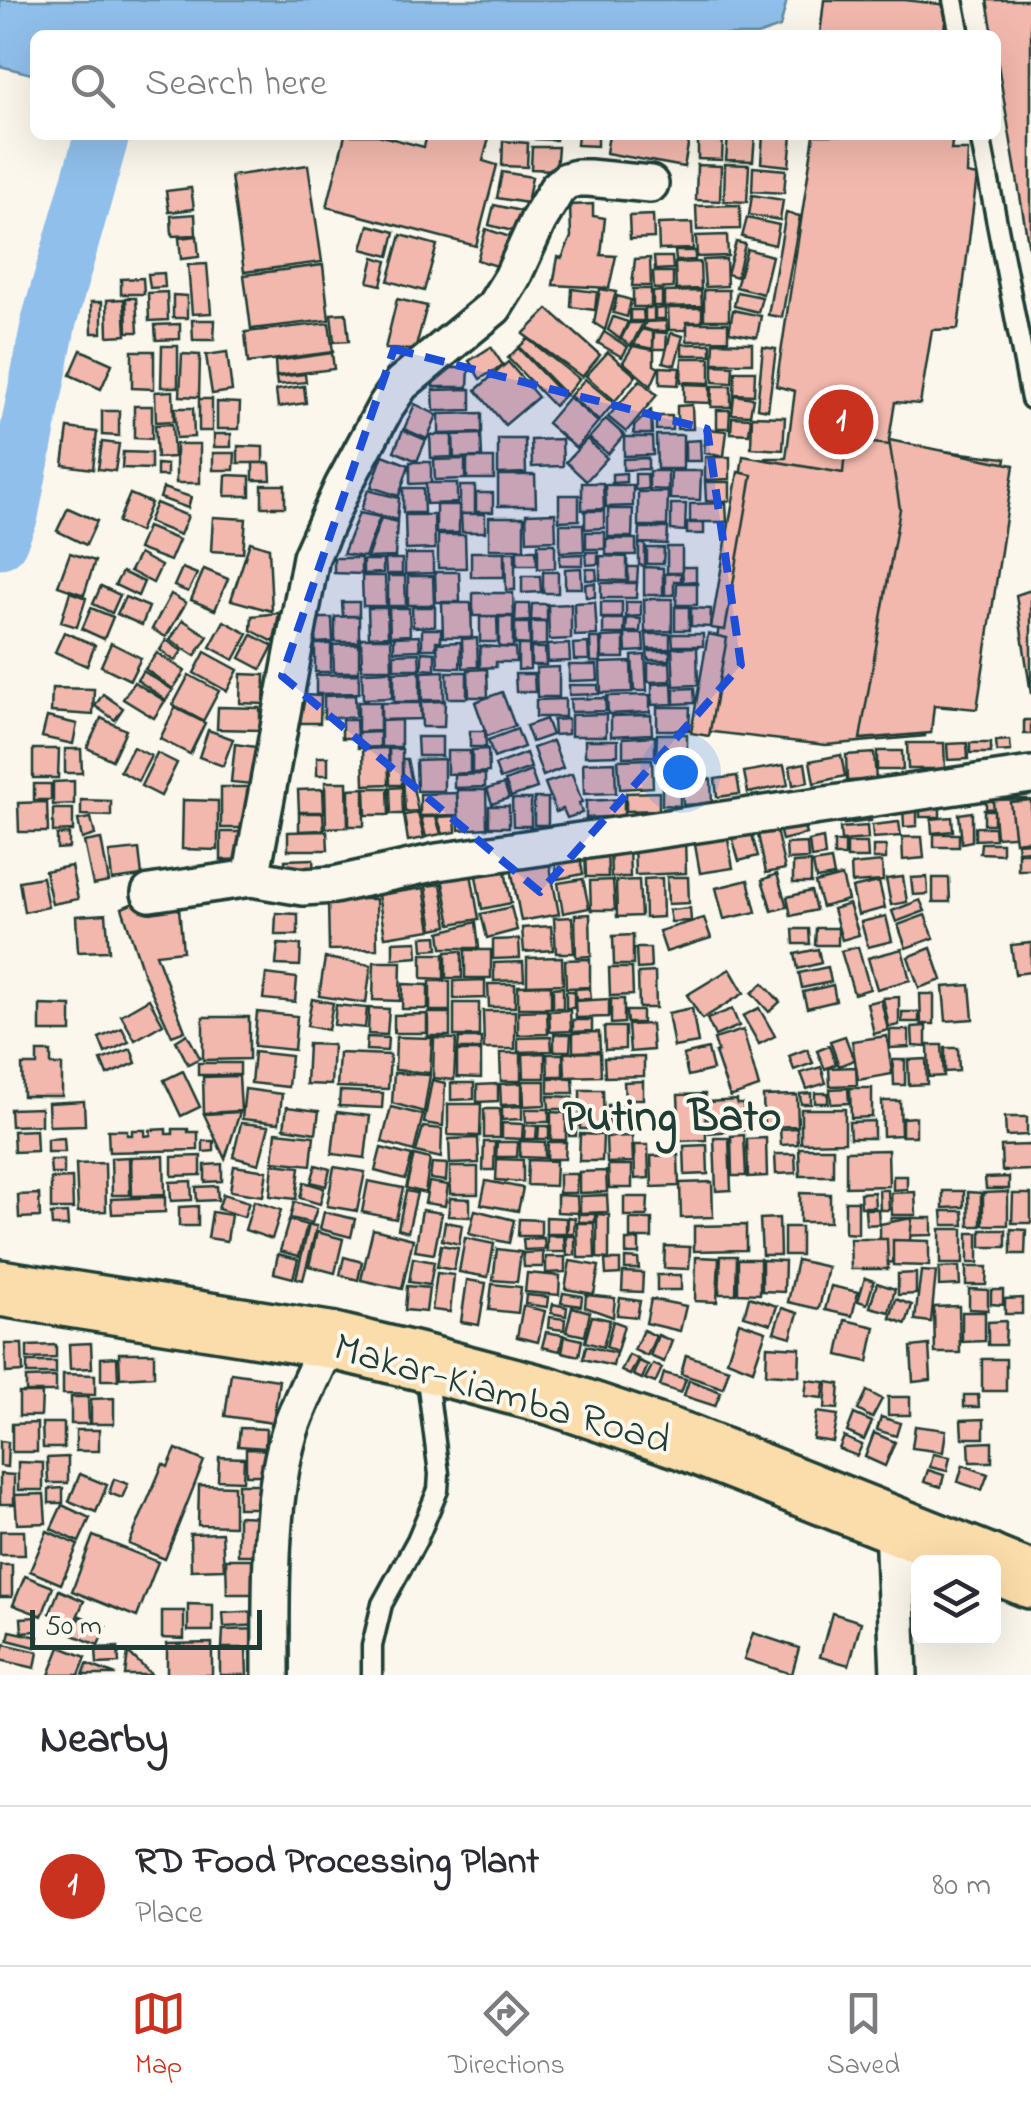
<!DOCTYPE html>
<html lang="en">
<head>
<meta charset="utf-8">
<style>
  :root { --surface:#fff; --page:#f2f2f3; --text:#2b2b33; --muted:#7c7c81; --line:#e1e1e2; --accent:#c8321e }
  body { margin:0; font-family:"Indie Flower",sans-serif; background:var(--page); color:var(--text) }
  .controls { position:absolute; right:30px; bottom:30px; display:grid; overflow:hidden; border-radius:15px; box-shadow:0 10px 40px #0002 }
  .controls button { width:90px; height:90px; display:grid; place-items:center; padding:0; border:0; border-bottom:2px solid var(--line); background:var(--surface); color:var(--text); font:50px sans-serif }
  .scale { position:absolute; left:30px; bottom:25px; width:232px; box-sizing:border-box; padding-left:10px; border:5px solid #1f3d34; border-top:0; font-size:28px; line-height:35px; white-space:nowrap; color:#1f3d34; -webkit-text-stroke:8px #fbf7ec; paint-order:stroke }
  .you { position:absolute; left:680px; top:772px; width:35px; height:35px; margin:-25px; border:8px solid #fff; border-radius:50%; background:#1a73e8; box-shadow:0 0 0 15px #1a73e833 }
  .badge { display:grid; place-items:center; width:65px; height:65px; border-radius:50%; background:var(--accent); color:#fff; font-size:32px; font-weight:700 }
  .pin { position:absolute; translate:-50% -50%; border:5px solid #fff; box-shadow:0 2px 10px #0006 }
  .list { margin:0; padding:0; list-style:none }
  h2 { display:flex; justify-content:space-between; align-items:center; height:130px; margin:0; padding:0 40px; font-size:42px }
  h2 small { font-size:32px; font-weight:400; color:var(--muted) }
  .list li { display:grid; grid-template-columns:65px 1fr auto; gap:30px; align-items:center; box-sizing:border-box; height:160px; padding:0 40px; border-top:2px solid var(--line) }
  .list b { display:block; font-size:38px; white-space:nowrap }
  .list p { margin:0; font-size:32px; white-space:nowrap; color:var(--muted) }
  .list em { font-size:32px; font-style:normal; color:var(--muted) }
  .icon { flex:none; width:55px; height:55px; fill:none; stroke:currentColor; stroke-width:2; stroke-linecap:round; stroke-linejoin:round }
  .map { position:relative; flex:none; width:1031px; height:1675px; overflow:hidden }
  .search { position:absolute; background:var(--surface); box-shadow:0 10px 40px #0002; left:30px; right:30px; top:30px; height:110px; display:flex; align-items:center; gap:25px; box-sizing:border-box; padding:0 35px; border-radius:15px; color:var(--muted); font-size:38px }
  .sheet { height:290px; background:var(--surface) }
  nav { display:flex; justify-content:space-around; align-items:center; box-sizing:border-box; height:140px; border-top:2px solid var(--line); background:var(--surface); font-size:28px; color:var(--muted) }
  nav a { display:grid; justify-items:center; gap:5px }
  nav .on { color:var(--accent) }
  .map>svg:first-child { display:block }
  .water { fill:#90bfeb; stroke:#638ba2; stroke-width:2.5 }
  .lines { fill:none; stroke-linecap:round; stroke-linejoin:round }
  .river { stroke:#90bfeb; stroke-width:55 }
  .building { fill:#f2b8ad; stroke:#1f3d34; stroke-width:2.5 }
  .lane-casing { stroke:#1f3d34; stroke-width:25 }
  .street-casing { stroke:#1f3d34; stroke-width:42 }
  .primary-casing { stroke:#1f3d34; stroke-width:62 }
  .lane { stroke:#fbf7ec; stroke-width:18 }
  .street { stroke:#fbf7ec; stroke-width:35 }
  .primary { stroke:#fbddab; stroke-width:55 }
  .marked { fill:#1d4ed8; fill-opacity:0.2; stroke:#1d4ed8; stroke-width:8; stroke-dasharray:20 12; stroke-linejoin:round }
  .labels { text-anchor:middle; stroke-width:8; stroke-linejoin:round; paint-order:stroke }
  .street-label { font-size:42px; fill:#1f3d34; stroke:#fbf7ec }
  .neighbourhood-label { font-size:45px; font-weight:bold; fill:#1f3d34; stroke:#fbf7ec }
</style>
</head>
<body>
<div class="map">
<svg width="1031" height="1675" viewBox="0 0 1031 1675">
  <rect width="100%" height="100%" fill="#fbf7ec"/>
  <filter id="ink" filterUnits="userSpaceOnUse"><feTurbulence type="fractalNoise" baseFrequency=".01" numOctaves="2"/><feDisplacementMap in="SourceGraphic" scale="20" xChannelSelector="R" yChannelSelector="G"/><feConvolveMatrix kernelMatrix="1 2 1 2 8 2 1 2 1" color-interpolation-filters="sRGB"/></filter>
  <g filter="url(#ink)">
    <path class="water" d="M0 0H787L780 27 757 35H35V75L0 66Z"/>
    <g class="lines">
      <path class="river" d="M0 541 11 515 49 321 102 135"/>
    </g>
    <g class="building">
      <path d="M824 0H905L948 5 943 35H820Z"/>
      <path d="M987 0H1031V261L996 53V35H993Z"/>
      <path d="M345 135H378L424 147 427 135H477L489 138 483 161 497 165 476 246 327 207Z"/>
      <path d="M535 135H557L556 140 535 139Z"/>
      <path d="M578 135H597V146L577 145Z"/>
      <path d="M609 135H690L684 167 606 153Z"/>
      <path d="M698 135H723L722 160 698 159Z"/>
      <path d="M728 135H755L753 161 726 160Z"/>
      <path d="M763 135H792L789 166 761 163Z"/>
      <path d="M814 135H953L951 150H968L967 174 977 176 958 329 932 330 920 404 895 402 889 440 900 509 860 739 722 724 766 458H786L795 391 776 386Z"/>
      <path d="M503 141 528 143 527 167 502 166Z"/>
      <path d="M532 147H558L556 170 531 169Z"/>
      <path d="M725 164 749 165 747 202 724 201Z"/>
      <path d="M308 165 322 262 244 272 231 176Z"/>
      <path d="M697 165 721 166 720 201 696 200Z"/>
      <path d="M753 167 786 170 784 193 752 191Z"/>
      <path d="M502 172 532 177 527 203 497 198Z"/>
      <path d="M191 188 194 209 169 212 166 191Z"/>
      <path d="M752 195 783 200 780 220 749 215Z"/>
      <path d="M593 204V216L605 218 601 255 616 256 609 288 553 285 558 257 562 258 571 237 570 205Z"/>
      <path d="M494 205 521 211 516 232 489 225Z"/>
      <path d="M740 205V229L697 230 696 206Z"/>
      <path d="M786 213 800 216 782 317 768 315Z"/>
      <path d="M195 214 196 235 172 236 171 216Z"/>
      <path d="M653 215 654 238 630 239 629 216Z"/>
      <path d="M747 218 779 225 775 245 742 237Z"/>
      <path d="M692 223 693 249 659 250 658 224Z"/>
      <path d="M369 225 395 232 389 256 362 249Z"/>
      <path d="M486 229 516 239 507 269 477 260Z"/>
      <path d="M401 235 437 245 424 291 388 281Z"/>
      <path d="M727 235 728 256 697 257 696 236Z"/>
      <path d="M197 236 199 257 181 259 179 238Z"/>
      <path d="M736 242 745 244 737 277 727 274Z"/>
      <path d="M747 249 772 256 763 294 736 287Z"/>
      <path d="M675 251H695V260L676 261Z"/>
      <path d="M374 257 387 261 381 285 368 282Z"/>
      <path d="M654 257H672L673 269 655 270Z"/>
      <path d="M650 258 651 286H632L635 259Z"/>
      <path d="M726 259 727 286 705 287 703 260Z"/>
      <path d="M700 262 701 289 676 290 675 263Z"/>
      <path d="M207 264 211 313 192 314 188 265Z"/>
      <path d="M323 265 329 320 251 329 244 275Z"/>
      <path d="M653 272H673V288L654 289Z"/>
      <path d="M164 273 165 287 150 288 148 274Z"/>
      <path d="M143 278 144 294H121V279Z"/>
      <path d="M572 289 597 292 595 310 571 307Z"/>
      <path d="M600 289 616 292 605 330 594 323Z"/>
      <rect x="633" y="289" width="18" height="18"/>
      <rect x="704" y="290" width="25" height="30"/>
      <path d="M662 291V306H653V292Z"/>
      <path d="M701 291 702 306 664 307V292Z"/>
      <path d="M167 292 168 320 149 321 148 293Z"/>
      <path d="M737 292 762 297 758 312 734 306Z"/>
      <path d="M173 295 187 296V318H173Z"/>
      <path d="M617 296 631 300 627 317 613 313Z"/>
      <path d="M126 298H136L138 332H127Z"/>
      <path d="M124 299 126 335 108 336 107 300Z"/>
      <path d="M397 299 427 306 415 350 385 349Z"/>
      <path d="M91 302H102V333H92Z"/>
      <rect x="645" y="308" width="9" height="13"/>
      <path d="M665 308V319H655V309Z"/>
      <path d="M668 308H702V322H686L687 330H669Z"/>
      <path d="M548 309 600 355 582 377 523 334Z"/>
      <path d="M630 310H643L644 321H630Z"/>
      <path d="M733 310 761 316 757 337 729 332Z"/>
      <path d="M346 313 349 341 334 342 331 314Z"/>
      <path d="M613 317 628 322 620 339 608 330Z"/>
      <path d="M192 320H215L214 340H193Z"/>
      <path d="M666 321 667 331H652L643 328 646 322Z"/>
      <path d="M329 323 333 352 248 363 245 332Z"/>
      <path d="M629 323H643L631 346 621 339Z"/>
      <path d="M687 323H728V340L687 341Z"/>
      <path d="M180 324V339L156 340 155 325Z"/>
      <path d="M642 329 653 332V349L634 345Z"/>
      <path d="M604 332 628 347 622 357 598 343Z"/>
      <path d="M654 332 667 333 666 349H653Z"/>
      <path d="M671 333 683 336 675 365 663 362Z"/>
      <path d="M528 339 579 379 566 395 519 347Z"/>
      <path d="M714 342 752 343V363H713Z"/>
      <rect x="682" y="344" width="29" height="11"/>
      <path d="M162 346H178V387H161Z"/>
      <path d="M633 346 654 350V365L659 368 651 386 623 362Z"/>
      <path d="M491 347 503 365 480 379 469 361Z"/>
      <path d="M763 347 776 349 768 410 757 408Z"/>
      <path d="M518 348 564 396 554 406 508 358Z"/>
      <path d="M81 350 112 364 101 389 70 375Z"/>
      <path d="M132 351H154V389L132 388Z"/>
      <path d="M227 352 232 391 212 394 206 355Z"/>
      <path d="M608 352 636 376 615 401 586 376Z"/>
      <path d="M332 353 334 369 276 376 275 361Z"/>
      <path d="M182 354 200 355 199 397 180 396Z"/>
      <path d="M682 358H710V383L681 382Z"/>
      <path d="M508 362 538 397 505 425 476 390Z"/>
      <path d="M713 365 733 366 732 383 713 382Z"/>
      <path d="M660 367 680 368 678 385 660 384Z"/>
      <path d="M434 368H469L468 387H433Z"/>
      <path d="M735 371H755L754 395 734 394Z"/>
      <path d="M305 374 306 382 277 385 276 377Z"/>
      <path d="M585 379 614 403 599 421 570 396Z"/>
      <path d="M640 380 657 395 626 432 608 417Z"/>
      <path d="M684 384 710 385V403L684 402Z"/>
      <path d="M304 386 306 403 278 407 276 390Z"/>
      <path d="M712 386H731V407H711Z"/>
      <path d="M471 389V410L434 411 433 390Z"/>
      <path d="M173 391 174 421 156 422 155 392Z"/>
      <path d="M734 395 753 398 750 415 732 414Z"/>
      <path d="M569 397 598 422 576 448 547 423Z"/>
      <rect x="199" y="399" width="13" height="32"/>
      <path d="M217 402 240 403 239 429H217Z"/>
      <path d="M415 404 437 415 427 439 404 429Z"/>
      <path d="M692 405 693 429H677V406Z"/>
      <path d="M134 406H152V439L134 438Z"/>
      <path d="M175 408H193L194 437 176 438Z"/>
      <path d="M651 410 652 434H634V426Z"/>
      <path d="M717 410H730L729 428H717Z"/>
      <path d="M102 411H119V436L102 435Z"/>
      <path d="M482 413V433L439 434V414Z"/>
      <rect x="656" y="416" width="16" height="14"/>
      <path d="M752 416 785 417 783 450 751 448Z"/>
      <path d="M732 417 751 418 749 434 731 433Z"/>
      <path d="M606 419 624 435 608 454 589 438Z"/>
      <path d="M172 424 174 457 157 458 155 425Z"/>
      <path d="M68 428 97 432 93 469 63 465Z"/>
      <path d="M706 429 727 431 724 456 704 453Z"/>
      <path d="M403 430 426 440 417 461 394 451Z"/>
      <rect x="214" y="434" width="17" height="13"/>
      <path d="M481 434 482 457 454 458 453 435Z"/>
      <path d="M430 435H452V457L431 458Z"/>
      <path d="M656 435H683V469H657Z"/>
      <path d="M624 437H652L653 455 624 456Z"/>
      <path d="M498 439H525L526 473 498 474Z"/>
      <path d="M562 439 563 466 532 467 531 440Z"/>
      <path d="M587 439 607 458 586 481 566 462Z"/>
      <path d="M700 440 701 461H685V441Z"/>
      <path d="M846 440 1006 458 956 708 923 705 925 736 826 745 704 731 743 456 843 473Z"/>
      <path d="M889 440 1014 465 977 709 934 705 931 733 860 739 900 509Z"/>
      <path d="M102 442 119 444 115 471 98 469Z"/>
      <rect x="176" y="444" width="24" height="39"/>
      <path d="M238 446 263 447V463H238Z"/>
      <path d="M123 452 151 453V469L122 468Z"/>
      <path d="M213 453H235L234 470H213Z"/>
      <path d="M383 455 409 465 399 496 371 487Z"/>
      <path d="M705 457H730V479L705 480Z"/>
      <rect x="467" y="458" width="27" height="21"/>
      <path d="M648 458V469L623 470V459Z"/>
      <path d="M465 459V479L435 480 434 460Z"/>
      <path d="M410 462H431V483L410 484Z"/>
      <path d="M253 463H270L271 480H253Z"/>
      <path d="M157 464 167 465V476H157Z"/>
      <path d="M649 471H668V490L649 489Z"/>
      <path d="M671 471H701L700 500 670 499Z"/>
      <path d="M738 472 752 475 725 630 711 628Z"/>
      <path d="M626 473V482L612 483V474Z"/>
      <path d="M635 474H647L648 489 635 490Z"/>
      <path d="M226 475 250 476V496H225Z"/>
      <path d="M498 475H535L536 506H498Z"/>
      <path d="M705 482H730V501H706Z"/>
      <path d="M426 483H457V503L426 504Z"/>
      <path d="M582 483H603L604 509 582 510Z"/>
      <rect x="262" y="485" width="23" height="22"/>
      <path d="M605 485H633V506L606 507Z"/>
      <rect x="460" y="486" width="15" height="28"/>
      <path d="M163 488 191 497 188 508 160 498Z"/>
      <path d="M403 488H423L424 513H403Z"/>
      <path d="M368 490 399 498 397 520 361 510Z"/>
      <path d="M638 492H668L667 526H638Z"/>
      <rect x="476" y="493" width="17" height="19"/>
      <path d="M130 494 151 503 139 532 118 522Z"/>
      <path d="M559 495H579V520L559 521Z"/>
      <path d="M156 503 188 516 180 535 148 522Z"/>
      <path d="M726 503 727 522H690V504Z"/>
      <path d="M671 504H686L685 531 671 530Z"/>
      <rect x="436" y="505" width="23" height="28"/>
      <path d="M68 508 97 521 86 545 57 531Z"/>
      <path d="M608 509H633L632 537H608Z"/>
      <path d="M585 511H604V528L585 529Z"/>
      <path d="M359 513 380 517 365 557 343 554Z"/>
      <path d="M555 513 556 540 527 541 526 514Z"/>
      <path d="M461 514H485V532H462Z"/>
      <path d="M405 515H434L435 549 406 550Z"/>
      <path d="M213 517 246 519 243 553 211 551Z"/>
      <rect x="489" y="517" width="35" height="32"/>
      <path d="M381 518 397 522 395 557 367 558Z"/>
      <rect x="687" y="523" width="17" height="11"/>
      <path d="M560 524H583L584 551 560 552Z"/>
      <path d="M147 527 179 540 170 561 138 549Z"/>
      <path d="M640 528H668L667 544 639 543Z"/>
      <rect x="586" y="532" width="19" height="17"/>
      <path d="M438 535H465L466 568H438Z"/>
      <rect x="606" y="539" width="30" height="16"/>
      <path d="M250 542 269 548 272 611 231 600Z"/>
      <path d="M538 544H555V568L538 569Z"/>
      <path d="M639 544H645V566L639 565Z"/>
      <rect x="667" y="547" width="15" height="26"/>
      <path d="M647 548H664L663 564H647Z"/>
      <path d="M517 550H536L537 565H517Z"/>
      <rect x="471" y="552" width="33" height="25"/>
      <path d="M505 552H515V590H506Z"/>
      <path d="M586 552H598V564L587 565Z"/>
      <path d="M70 553 95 561 84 595 58 586Z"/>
      <path d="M139 554 161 566 153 583 130 571Z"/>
      <path d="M405 554H433V573L405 574Z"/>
      <path d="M583 554V565H560V555Z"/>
      <path d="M600 556 627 557V581L600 580Z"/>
      <path d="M334 558H361V574L334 573Z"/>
      <path d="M385 559H402V574H386Z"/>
      <path d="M363 560H383V573L363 574Z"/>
      <path d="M628 567H638L637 582H628Z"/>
      <path d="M644 567 663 568V595H644Z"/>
      <path d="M682 567H696V581L683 582Z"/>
      <path d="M182 568 197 574 188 592 174 586Z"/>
      <path d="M581 568 582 588H565V569Z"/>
      <path d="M204 569 228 579 215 610 191 600Z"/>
      <path d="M586 569H596L597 580H586Z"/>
      <path d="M122 572 144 582 138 596 115 585Z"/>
      <path d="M435 572H459L460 602H436Z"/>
      <rect x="543" y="572" width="15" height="21"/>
      <path d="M681 573V581H674V595H665V574Z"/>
      <path d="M362 576H385L386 606H363Z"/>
      <path d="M388 576H405L406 606H388Z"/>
      <path d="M408 576H433L434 605H408Z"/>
      <path d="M522 576H540L541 592 522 593Z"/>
      <path d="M595 583V597H586L585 584Z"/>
      <path d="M601 583H637L636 598H601Z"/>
      <path d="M677 583H697V605H676Z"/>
      <path d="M101 586 120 595 112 613 93 604Z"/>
      <path d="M1031 590V694L1016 595Z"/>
      <path d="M70 592 86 598 77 627 61 622Z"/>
      <path d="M473 593H513L514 616H473Z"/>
      <path d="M171 594 186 603 166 637 152 629Z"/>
      <path d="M125 597 149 607 142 625 117 614Z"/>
      <path d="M644 599H672V631L645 632Z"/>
      <path d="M342 602H359V616H343Z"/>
      <path d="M595 602 597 635 575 636 574 603Z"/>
      <rect x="601" y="602" width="21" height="16"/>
      <path d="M626 602H641V616L626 617Z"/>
      <path d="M442 603H471L472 637H443Z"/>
      <path d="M516 604H529L530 621 515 622Z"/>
      <path d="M532 604H547V621L531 620Z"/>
      <path d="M571 604V639L549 640 548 605Z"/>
      <path d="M412 607H435V626L413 627Z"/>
      <rect x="675" y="607" width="14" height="23"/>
      <path d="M91 608 113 617 104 639 82 629Z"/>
      <path d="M368 608H387L388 636 369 637Z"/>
      <path d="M389 608H409L410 635 390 636Z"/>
      <path d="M691 608 711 609 710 627 691 626Z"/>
      <path d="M279 613 274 642 251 630 252 616Z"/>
      <path d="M359 616V642H335V617Z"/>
      <path d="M480 617H497L498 642H480Z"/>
      <rect x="499" y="617" width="14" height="30"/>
      <path d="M314 618H332L333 642 315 643Z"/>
      <path d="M627 618 641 619 640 632H626Z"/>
      <path d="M603 619H625L624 634H603Z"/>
      <path d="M183 620 208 636 195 656 170 640Z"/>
      <path d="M224 621 248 634 234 660 210 647Z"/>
      <path d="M531 622H546V645L531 646Z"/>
      <path d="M515 623H529L530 645 515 644Z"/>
      <path d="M422 629H441V641H436V649H422Z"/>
      <path d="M64 632 95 645 87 666 55 652Z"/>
      <path d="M625 634H643L644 651 626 652Z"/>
      <path d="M646 634H670V649H647Z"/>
      <path d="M672 634H703V646H673Z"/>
      <path d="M708 634 727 638 709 736 691 733Z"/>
      <path d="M252 635 273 646 261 669 240 658Z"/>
      <path d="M419 636 420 650 394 651V637Z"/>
      <path d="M624 636V658H602V637Z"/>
      <path d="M361 638H391L392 669H362Z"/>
      <path d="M477 638 478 667 463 668 462 639Z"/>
      <path d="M590 638H600L601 662H591Z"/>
      <path d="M166 640 182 651 175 661 160 650Z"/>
      <path d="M461 642 460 668 438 667 437 643Z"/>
      <path d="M111 643 141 658 130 680 101 666Z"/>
      <path d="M588 643 589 660H574L573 644Z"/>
      <rect x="315" y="644" width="16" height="28"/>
      <path d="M359 644V672H334L333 645Z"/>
      <path d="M569 644 570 661 548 662 547 645Z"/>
      <path d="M518 645H529L530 669 518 670Z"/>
      <path d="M480 646 515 648 516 662H496V667L480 668Z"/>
      <path d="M697 647 698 685 674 686 672 648Z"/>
      <path d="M531 648H545L546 665H531Z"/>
      <path d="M647 651H670V660H648Z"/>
      <path d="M205 652 238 670 227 691 194 673Z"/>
      <path d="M422 652 435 653V670L422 669Z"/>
      <path d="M157 653 185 671 173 689 145 669Z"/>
      <path d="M419 653 420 669H394V654Z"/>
      <path d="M645 655 647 691H634L632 656Z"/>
      <path d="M631 662 632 692 601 693 600 663Z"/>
      <path d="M670 662 671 681 648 682V663Z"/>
      <path d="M569 665H597L598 680 569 681Z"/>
      <path d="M559 667V697H537L536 668Z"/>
      <path d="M487 669 488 697H469L468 670Z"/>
      <path d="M143 671 173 690 166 700 137 680Z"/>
      <path d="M392 671V698L363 699 362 672Z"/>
      <path d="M420 671V702H394V672Z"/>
      <path d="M444 671V700H422V672Z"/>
      <path d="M447 672H467V698H448Z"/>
      <path d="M241 674 265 675 264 704 240 703Z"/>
      <path d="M359 674V693L316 694V675Z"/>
      <path d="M515 674H534L535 692H516Z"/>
      <path d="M189 675 219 691 203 721 173 705Z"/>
      <path d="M134 682 165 701 154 718 123 699Z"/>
      <path d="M672 683 673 704 652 705V684Z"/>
      <path d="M569 685H598L599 694 569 695Z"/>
      <path d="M52 688 94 689 93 715 51 712Z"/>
      <path d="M694 688 695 703 674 704V689Z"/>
      <path d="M502 692 515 726 487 736 475 702Z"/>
      <path d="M103 694 123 708 115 720 95 706Z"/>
      <path d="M302 695 321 696 320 723H300Z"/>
      <path d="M355 695 356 717 324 718V696Z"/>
      <path d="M650 695V712L608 714 607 696Z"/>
      <path d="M605 698 606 711 571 712 570 699Z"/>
      <path d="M565 699V717H536V700Z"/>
      <path d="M445 701 444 727H422L421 702Z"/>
      <path d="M358 702H380V731L358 732Z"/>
      <path d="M381 703H420L421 719 381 720Z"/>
      <path d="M218 707 260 708V730L217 729Z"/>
      <path d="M657 707H690L689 730H657Z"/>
      <path d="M175 708 205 723 190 754 160 739Z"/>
      <path d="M606 714V736H571V715Z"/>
      <path d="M651 715 652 734 611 736V716Z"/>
      <path d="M47 717 77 724 73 744 42 737Z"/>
      <path d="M101 718 126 730 112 760 87 748Z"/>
      <path d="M546 719 552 735 532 742 526 726Z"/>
      <path d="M568 719V734L554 735 553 720Z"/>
      <path d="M342 720H356L357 738H342Z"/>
      <path d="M401 720V747H381V721Z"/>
      <rect x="1024" y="720" width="7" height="14"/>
      <path d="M517 729 524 747 494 758 488 740Z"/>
      <path d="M208 730 233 739 223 766 199 757Z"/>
      <path d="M470 731H485L486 747H470Z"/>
      <path d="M380 732V747L358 748V733Z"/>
      <path d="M657 734H687V761H656Z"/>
      <path d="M655 736V756L623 757V738Z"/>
      <path d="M417 737H442V756H418Z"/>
      <path d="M585 740H618V755L585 756Z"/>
      <path d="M1010 740 1011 751 997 752 996 741Z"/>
      <path d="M553 741 563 768 543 776 533 748Z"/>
      <path d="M907 743H944L945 769H908Z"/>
      <path d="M967 743 968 759 948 760 947 744Z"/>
      <rect x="970" y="743" width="21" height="10"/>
      <path d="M235 744 256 747 252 784 231 782Z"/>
      <path d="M133 747 151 756 138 781 120 771Z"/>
      <path d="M388 748 389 784 364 785 363 749Z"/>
      <path d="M33 749H59L58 778H33Z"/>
      <path d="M65 749H81L82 773H65Z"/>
      <path d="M389 749H402V785H390Z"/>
      <path d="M488 749 489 772 472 773V750Z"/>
      <path d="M447 751H470V773L447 774Z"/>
      <path d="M877 751H902L903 770H877Z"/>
      <path d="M157 753 177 763 161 796 141 786Z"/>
      <path d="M526 753 531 768 500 779 495 765Z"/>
      <path d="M874 753 876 780 847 781 846 755Z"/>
      <path d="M841 755 845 776 814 783 810 761Z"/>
      <rect x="317" y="757" width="11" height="18"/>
      <path d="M402 759H407L418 811 405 812Z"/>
      <path d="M444 759V791H417L416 760Z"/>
      <path d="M652 759 653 787 620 789 618 760Z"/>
      <path d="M615 762 616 793 584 794 583 763Z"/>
      <path d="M658 762H686L681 779H658Z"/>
      <path d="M805 763 808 782 793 785 790 766Z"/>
      <path d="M784 765 788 785 748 793 744 772Z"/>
      <path d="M531 771 537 788 511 797 505 781Z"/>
      <path d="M485 774V787L454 788V775Z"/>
      <path d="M572 774 582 802 579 803 582 813 567 818 563 809 556 812 545 783Z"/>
      <path d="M737 776 740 794 717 797 715 779Z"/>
      <path d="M711 779 712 804 683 805 682 780Z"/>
      <path d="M662 780H680V806L662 805Z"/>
      <path d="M74 781V804L53 805V782Z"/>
      <path d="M325 782H347L348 827 326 828Z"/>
      <rect x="34" y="784" width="17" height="16"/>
      <path d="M504 784 509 798 492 804 487 789Z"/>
      <rect x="221" y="787" width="29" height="41"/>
      <path d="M402 787 403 814H391L390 788Z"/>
      <path d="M364 788V826H349V789Z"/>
      <path d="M365 788H388L389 815H366Z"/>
      <path d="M323 789 324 812H299L298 790Z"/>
      <path d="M457 790H486L487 828 459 830Z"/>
      <path d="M659 792V810L626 811V793Z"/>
      <path d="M999 792 1000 808 986 809V793Z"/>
      <path d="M457 793 458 815 420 816V794Z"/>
      <rect x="534" y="798" width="14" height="27"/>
      <path d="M512 799H531V826H513Z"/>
      <path d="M624 799V816L586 818V801Z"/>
      <path d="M1027 799 1029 835 996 837 993 800Z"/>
      <path d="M81 800 111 801V816L81 815Z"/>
      <path d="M183 800 218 801V850L182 849Z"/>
      <path d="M1031 800V840L1015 842 1010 802Z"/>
      <path d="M47 802 48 832H19L18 803Z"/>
      <path d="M869 804 871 821 844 824 842 809Z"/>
      <rect x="489" y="806" width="20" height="21"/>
      <path d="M903 806 917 809V826L904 827Z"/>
      <path d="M940 806V817H920V807Z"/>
      <path d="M53 809H73V831L53 832Z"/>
      <rect x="984" y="810" width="10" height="14"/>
      <path d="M972 812V841L962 843 959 814Z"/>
      <path d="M299 813H323L324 830 299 831Z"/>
      <path d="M418 813 424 838 408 841 404 815Z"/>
      <path d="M801 815 806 834 782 840 777 821Z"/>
      <path d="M455 816 456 832 443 834 437 817Z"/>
      <path d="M421 817H436L441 834 426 837Z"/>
      <path d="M952 817 953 831 932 833 931 819Z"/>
      <path d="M91 818 95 835 82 839 78 820Z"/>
      <path d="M899 822 901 836 873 838 872 825Z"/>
      <path d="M867 826 868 839 841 841 840 828Z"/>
      <path d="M975 827H994L995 839 975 840Z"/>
      <path d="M750 828 758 856 739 861 731 833Z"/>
      <path d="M776 830 785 869 766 873 758 834Z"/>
      <path d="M327 831 328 850H288V832Z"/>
      <path d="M221 832H250L251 859 221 860Z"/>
      <path d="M69 834V848L57 849V835Z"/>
      <path d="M727 834 733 868 700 873 694 839Z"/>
      <rect x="934" y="834" width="25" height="13"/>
      <path d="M902 837H922L924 858 903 860Z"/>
      <path d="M685 838 686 873 635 875 634 840Z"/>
      <path d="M823 838 825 856 811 858 809 841Z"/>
      <path d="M101 839 109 882 93 885 84 842Z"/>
      <rect x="834" y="842" width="11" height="14"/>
      <path d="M1029 842 1030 850 1018 851 1017 843Z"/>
      <path d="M807 843 808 859 787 860 786 844Z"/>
      <path d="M847 843H867L868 858H847Z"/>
      <path d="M981 843H1002V854L980 853Z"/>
      <path d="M629 846 630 877H611L610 847Z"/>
      <rect x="873" y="846" width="13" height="13"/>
      <path d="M607 848 608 877H586L585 849Z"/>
      <path d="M139 849 142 876 112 880 109 852Z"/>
      <path d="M579 852 583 874 558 879 554 857Z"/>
      <rect x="1018" y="853" width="13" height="17"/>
      <path d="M548 856 559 914 521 921 510 863Z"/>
      <path d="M313 859 314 876 285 877V860Z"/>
      <path d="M503 859 511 903 482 909 474 865Z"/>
      <path d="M831 860 834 876 816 879 813 863Z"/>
      <path d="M811 862V883H793V863Z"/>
      <path d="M882 862 883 881 852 883 851 865Z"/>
      <path d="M71 866 78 899 52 904 45 871Z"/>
      <path d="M470 868 479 919 451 924 441 873Z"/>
      <path d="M777 874 787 907 772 911 762 880Z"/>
      <path d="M842 876 848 900 822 907 815 883Z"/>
      <path d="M42 877 48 907 24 912 19 881Z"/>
      <path d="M667 877H688L689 903 668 904Z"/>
      <path d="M903 877 907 902 891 905 886 879Z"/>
      <path d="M927 877 928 894 913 895 911 878Z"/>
      <path d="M662 878 663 917 645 918 644 879Z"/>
      <path d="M933 878H949L950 902H933Z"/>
      <path d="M583 879 589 908 563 913 558 883Z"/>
      <path d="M613 880 615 910H591L590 881Z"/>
      <path d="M639 880 641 916 617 917 616 881Z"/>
      <path d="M748 880 756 912 724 919 716 888Z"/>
      <path d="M879 882 885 908 858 915 852 888Z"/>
      <path d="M441 884 448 926 433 929 426 886Z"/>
      <path d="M424 888 431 930 385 937 378 895Z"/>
      <path d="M811 891 816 910 791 916 787 897Z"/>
      <path d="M178 898 183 951 156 954 185 1031 172 1036 144 975 122 908 136 902Z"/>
      <path d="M328 899H376L377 949 329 950Z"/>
      <path d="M920 900 925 911 896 922 892 911Z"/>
      <path d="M849 904 859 935 842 940 833 909Z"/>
      <path d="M511 907 517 930 487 938 481 914Z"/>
      <path d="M690 908 691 921 671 922 669 910Z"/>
      <path d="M276 913 298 914V935H275Z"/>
      <path d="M106 914 109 951 78 952 76 916Z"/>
      <path d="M590 914 591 956 576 957 575 915Z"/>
      <path d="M925 915 934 938 906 948 898 925Z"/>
      <path d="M886 916 892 941 868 947 861 922Z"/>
      <path d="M572 917 574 953H556L554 918Z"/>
      <path d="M704 918 711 938 666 952 659 931Z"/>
      <path d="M476 922 479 948H442L440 932Z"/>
      <path d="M551 926 553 950 524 952 522 928Z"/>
      <path d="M816 928H838V945H815Z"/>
      <path d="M793 929H809L810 944H794Z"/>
      <path d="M633 935V965H614L613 936Z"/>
      <path d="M437 936 438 949 423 950 422 937Z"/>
      <path d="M519 939 520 958 493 959V940Z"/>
      <path d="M417 941 418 957 393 959V942Z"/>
      <path d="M1031 943V972L1015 974 1011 945Z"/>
      <path d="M278 944 301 945 300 966 276 965Z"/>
      <path d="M858 947 870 989 854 994 841 951Z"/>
      <path d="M636 948H650L651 968 637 969Z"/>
      <path d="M931 948 942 980 919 988 908 957Z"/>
      <path d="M818 949 821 963 798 969 795 954Z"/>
      <path d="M902 949 910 980 877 989 868 958Z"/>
      <rect x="465" y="950" width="26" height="28"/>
      <path d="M462 951V978H446V952Z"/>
      <path d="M422 954H444V979L422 978Z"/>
      <path d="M562 957 563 984 527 985V958Z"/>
      <path d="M325 958 371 965 366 1003 319 996Z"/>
      <path d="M590 959V987L566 988 565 960Z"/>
      <path d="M374 962H401L400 1001 373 1000Z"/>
      <path d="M523 962 524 980 494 981V963Z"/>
      <path d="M828 967 831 982 802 988 799 973Z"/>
      <path d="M609 968H632L633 995 610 996Z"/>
      <path d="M730 969 744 993 702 1019 687 995Z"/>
      <path d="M655 972 656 1008H639L638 973Z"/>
      <path d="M266 974 297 978 295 1002 263 999Z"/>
      <path d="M485 980V998L454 999V981Z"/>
      <rect x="430" y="981" width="20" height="30"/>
      <path d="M763 983 780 1002 769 1012 752 993Z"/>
      <path d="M403 984 428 985V1009H402Z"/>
      <path d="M488 984H515V1007H489Z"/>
      <path d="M551 985V1008H518V986Z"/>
      <path d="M833 985 836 1001 807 1008 803 992Z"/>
      <path d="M970 985 973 1019 946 1021 943 987Z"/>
      <path d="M563 987V1008H553V988Z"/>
      <path d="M590 988 591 999H576L575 989Z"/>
      <rect x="566" y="991" width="8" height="17"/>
      <path d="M920 994H934V1024H921Z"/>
      <path d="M899 997V1025L889 1027 883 998Z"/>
      <path d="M149 999 163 1024 135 1040 121 1015Z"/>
      <path d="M312 999 333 1003 328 1030 307 1026Z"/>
      <path d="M609 999V1017L576 1018 575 1001Z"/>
      <path d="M611 999H624V1023L611 1024Z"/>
      <path d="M881 1000 888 1030 874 1034 867 1003Z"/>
      <rect x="454" y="1003" width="25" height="33"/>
      <path d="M40 1005 71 1006V1032H40Z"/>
      <path d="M336 1005 367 1008 365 1028 334 1025Z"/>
      <path d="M369 1008 389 1009 387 1035 368 1034Z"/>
      <path d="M692 1008 698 1043 674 1047 668 1013Z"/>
      <path d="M759 1008 775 1036 759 1044 743 1016Z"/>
      <path d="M732 1009 739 1026 715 1036 707 1019Z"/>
      <path d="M547 1010 548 1034 518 1035V1011Z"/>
      <path d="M570 1010 571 1031 550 1032 549 1011Z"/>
      <path d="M483 1011H515V1049H484Z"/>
      <path d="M626 1011H642V1023H627Z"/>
      <path d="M257 1012 297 1016 294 1050 254 1046Z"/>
      <rect x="902" y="1012" width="17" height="10"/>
      <rect x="428" y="1013" width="22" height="23"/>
      <path d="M427 1014V1033H394V1015Z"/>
      <path d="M203 1017H249V1059L203 1060Z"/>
      <path d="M573 1020H592V1031L573 1032Z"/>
      <path d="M651 1024 653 1050 630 1052 628 1025Z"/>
      <path d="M926 1026V1047L913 1046 912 1027Z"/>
      <path d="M604 1027H625V1049L605 1050Z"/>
      <path d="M122 1028 129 1042 105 1053 99 1038Z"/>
      <path d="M743 1030 759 1087 730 1097 715 1053 718 1052 714 1039Z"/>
      <path d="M890 1030H909V1047L890 1048Z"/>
      <path d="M599 1032 600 1051 573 1052V1033Z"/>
      <path d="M187 1034 200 1058 188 1064 176 1041Z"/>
      <path d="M554 1034H571L570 1051H554Z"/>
      <path d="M845 1036 854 1060 839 1066 830 1041Z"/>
      <path d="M887 1036 892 1074 858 1080 852 1041Z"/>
      <path d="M367 1037 388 1038 387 1051 366 1050Z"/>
      <path d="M396 1037 432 1038 430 1073 395 1070Z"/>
      <path d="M551 1037 552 1051 518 1052V1038Z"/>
      <path d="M434 1038 456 1039 454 1080 433 1078Z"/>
      <path d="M459 1038H481V1049H458Z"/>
      <path d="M308 1044 333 1045 331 1085 306 1084Z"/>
      <path d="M928 1045H942L944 1076 929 1077Z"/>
      <path d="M829 1046 836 1064 825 1069 817 1051Z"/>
      <path d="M945 1048H958L959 1071 945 1072Z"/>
      <path d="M131 1049 136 1063 107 1075 101 1060Z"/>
      <path d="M708 1049 713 1070 688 1076 683 1055Z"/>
      <path d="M807 1049 813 1063 794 1070 789 1056Z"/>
      <path d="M457 1051H481V1078L457 1077Z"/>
      <path d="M37 1052H51V1065H62V1096H23L22 1065H37Z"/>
      <path d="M254 1052 291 1056 288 1087 251 1083Z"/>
      <path d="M600 1052 601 1076 565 1077 564 1053Z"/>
      <path d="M339 1053 390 1055 388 1089 337 1087Z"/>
      <path d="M500 1053H521V1081H501Z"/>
      <path d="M545 1053V1078H524L523 1054Z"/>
      <path d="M547 1054H563V1076H548Z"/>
      <path d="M644 1057V1076L605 1077 604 1058Z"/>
      <path d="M926 1059 927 1084 909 1085 908 1060Z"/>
      <path d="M893 1060H905V1085H894Z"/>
      <rect x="198" y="1063" width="42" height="12"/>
      <path d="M821 1067 826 1083 807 1089 801 1073Z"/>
      <path d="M856 1067 857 1085 830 1086 829 1068Z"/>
      <path d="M183 1071 200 1107 181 1116 164 1080Z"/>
      <path d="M394 1073 430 1075 424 1112 392 1103Z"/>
      <path d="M239 1076 241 1111 204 1113 203 1077Z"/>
      <path d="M548 1078H573L574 1093H548Z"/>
      <path d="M432 1080 445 1083 443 1126 424 1123Z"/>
      <path d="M523 1081H545V1105L524 1106Z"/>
      <path d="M643 1081V1099H625L624 1082Z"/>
      <path d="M451 1083H474V1099L451 1100Z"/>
      <path d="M522 1083V1104L501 1105 500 1084Z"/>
      <path d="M498 1084V1101L477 1102V1085Z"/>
      <path d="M848 1088 849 1103 831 1104 830 1089Z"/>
      <path d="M850 1088H872V1117L851 1118Z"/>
      <path d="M245 1089 282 1094 279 1123 242 1119Z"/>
      <path d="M580 1090H603L604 1129H580Z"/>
      <path d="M340 1091 383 1093 382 1108 339 1106Z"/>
      <path d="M811 1093V1104H801L800 1094Z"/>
      <rect x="815" y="1093" width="13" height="10"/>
      <path d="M705 1094 706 1140 680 1141 678 1095Z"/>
      <path d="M797 1095 798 1126 764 1127 763 1096Z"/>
      <path d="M548 1096 573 1097V1109H549Z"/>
      <path d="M737 1100V1104H743L744 1130 709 1133 708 1102Z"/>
      <path d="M84 1101 85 1125 49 1126 48 1103Z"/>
      <path d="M882 1101H900L901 1135 883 1136Z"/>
      <path d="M448 1104H481L480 1136 448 1135Z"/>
      <path d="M629 1104 630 1130 609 1131 608 1105Z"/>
      <path d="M522 1106V1119L502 1120V1107Z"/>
      <path d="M287 1107 319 1111 316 1133 284 1128Z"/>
      <path d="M391 1107 423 1115 414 1151 382 1142Z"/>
      <path d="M41 1108V1125L11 1126 10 1109Z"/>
      <rect x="484" y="1109" width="16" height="29"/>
      <path d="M525 1109H549V1122H526Z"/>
      <path d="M801 1109H845V1142L801 1143Z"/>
      <path d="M240 1112 225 1159 204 1114Z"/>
      <path d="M337 1112 370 1116 365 1158 332 1154Z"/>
      <path d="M551 1112 566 1113V1140H551Z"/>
      <path d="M568 1114H576V1136H569Z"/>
      <path d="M916 1117V1136H902V1118Z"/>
      <path d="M1005 1117H1027V1135L1006 1136Z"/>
      <path d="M874 1121V1138H850L849 1122Z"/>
      <path d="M241 1123 269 1126 259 1164 233 1157Z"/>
      <path d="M502 1123 523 1124 522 1139 502 1138Z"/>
      <path d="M525 1125 537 1126 536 1139H524Z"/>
      <path d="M539 1126H549V1139H538Z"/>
      <path d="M423 1127 442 1129 441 1158 416 1152Z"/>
      <path d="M797 1128 798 1144 781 1145 780 1129Z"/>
      <path d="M166 1129V1134H173V1129H188V1132H198V1150L109 1152 108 1130H127V1135H132V1130H145V1136L151 1135 150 1130Z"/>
      <path d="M36 1130 37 1151 14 1152 13 1131Z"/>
      <path d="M276 1132 314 1136 311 1165 273 1161Z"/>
      <path d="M580 1134 603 1135 602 1161H579Z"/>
      <path d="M744 1135 746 1176H732L731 1136Z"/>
      <path d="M632 1136 633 1162 607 1163 606 1137Z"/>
      <path d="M64 1138 65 1152H47V1139Z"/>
      <path d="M478 1138 479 1163 450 1164 449 1139Z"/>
      <path d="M714 1138H729L731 1190 716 1191Z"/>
      <path d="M766 1138 767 1176 748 1177 747 1139Z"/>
      <path d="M203 1141H214V1151L203 1152Z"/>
      <path d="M520 1141 545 1142V1158L520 1157Z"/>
      <path d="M484 1142H495L494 1170H483Z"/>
      <path d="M497 1142H518L517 1157H496Z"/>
      <path d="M548 1142H566L565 1159H547Z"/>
      <path d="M634 1145H648L649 1178 635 1179Z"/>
      <path d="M707 1145 708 1174 685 1175 684 1146Z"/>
      <path d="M1031 1145V1170L1002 1171 1001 1146Z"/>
      <path d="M381 1148 412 1156 405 1179 375 1171Z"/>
      <path d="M799 1148H833V1176H800Z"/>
      <path d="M888 1150 889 1186 846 1187V1151Z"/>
      <path d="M775 1154H795L796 1173 776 1174Z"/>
      <path d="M414 1155 430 1159 425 1193 406 1188Z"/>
      <path d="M678 1155 679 1186 652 1187 651 1156Z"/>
      <path d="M164 1156 165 1195 132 1196 131 1157Z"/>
      <path d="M201 1156V1175L172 1176V1157Z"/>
      <path d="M129 1157 130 1195H112L111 1158Z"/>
      <path d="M497 1159 523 1160V1182L496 1180Z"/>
      <path d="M50 1160H64V1174H51Z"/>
      <path d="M528 1160 556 1161 555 1186 527 1185Z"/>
      <path d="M105 1163 106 1211 78 1212 76 1164Z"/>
      <path d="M432 1163 447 1164 446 1181 430 1179Z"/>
      <path d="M222 1164V1181L205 1182V1165Z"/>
      <path d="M273 1164 300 1167 296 1199 270 1196Z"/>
      <path d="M316 1165 330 1169 326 1186 311 1182Z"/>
      <path d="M608 1165H632V1188H609Z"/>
      <path d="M234 1166 267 1171 263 1196 230 1191Z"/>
      <path d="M334 1167 365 1172 357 1211 327 1206Z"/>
      <rect x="450" y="1167" width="28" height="27"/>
      <path d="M606 1171 607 1192 579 1193V1172Z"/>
      <path d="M559 1174H577L576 1193H559Z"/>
      <path d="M893 1176H907V1189L893 1190Z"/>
      <path d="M1009 1177V1189H986L985 1178Z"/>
      <path d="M72 1178 73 1209H51V1179Z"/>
      <path d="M191 1181 192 1200 171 1201 170 1182Z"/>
      <path d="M368 1181 403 1188 396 1219 362 1212Z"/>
      <path d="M486 1181 523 1188 518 1211 481 1204Z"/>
      <path d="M304 1182 324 1188 320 1204 300 1198Z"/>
      <path d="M429 1182 448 1185 445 1206 425 1203Z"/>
      <path d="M712 1182 713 1217 681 1218 680 1183Z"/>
      <path d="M217 1186 218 1200 197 1201 196 1187Z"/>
      <path d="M879 1190H888L889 1210H880Z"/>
      <path d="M406 1191 417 1193 408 1232 398 1229Z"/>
      <path d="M943 1191H964V1207L943 1208Z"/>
      <path d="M874 1192 875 1207H861L860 1193Z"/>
      <path d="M915 1192 916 1215H892L891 1193Z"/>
      <path d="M968 1192 981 1193V1226H969Z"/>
      <path d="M1008 1192V1225H983V1193Z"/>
      <path d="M800 1193 830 1194V1222H800Z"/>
      <path d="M39 1194 40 1217 19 1218 18 1195Z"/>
      <path d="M223 1194 249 1202 244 1217 218 1209Z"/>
      <path d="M1013 1194H1031V1223H1012Z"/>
      <path d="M557 1195 577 1196 578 1213 557 1212Z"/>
      <path d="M607 1195 608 1212 580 1213V1196Z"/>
      <path d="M165 1197V1212L112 1214 111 1199Z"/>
      <path d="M624 1197H648L647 1216H624Z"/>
      <path d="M450 1198 470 1199V1217L448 1216Z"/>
      <path d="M254 1201 281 1210 272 1239 245 1230Z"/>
      <path d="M845 1201H858V1234L845 1233Z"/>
      <path d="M294 1202 317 1208 312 1223 290 1218Z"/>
      <path d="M198 1206V1226H179V1207Z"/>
      <path d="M865 1209H878L879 1224 866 1225Z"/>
      <path d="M422 1210 442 1213 434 1254 415 1251Z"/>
      <path d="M475 1210 514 1220 509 1243 469 1234Z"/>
      <path d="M942 1211H963L964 1225H943Z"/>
      <path d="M212 1212 231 1215 227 1241 208 1238Z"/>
      <path d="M324 1212 355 1219 351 1237 320 1229Z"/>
      <path d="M67 1213 68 1226H52L51 1214Z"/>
      <path d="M578 1214H595V1222H579Z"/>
      <path d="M597 1214 609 1215V1259L597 1258Z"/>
      <path d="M546 1217 566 1218V1234H546Z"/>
      <path d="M568 1217 575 1218 574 1234H567Z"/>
      <path d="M779 1218 780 1255H762L760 1219Z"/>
      <path d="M891 1218H932V1235L892 1236Z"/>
      <path d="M912 1218 908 1263 880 1262V1224Z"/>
      <path d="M519 1219 541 1220V1236H518Z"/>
      <rect x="630" y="1219" width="22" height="19"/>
      <path d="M289 1220 307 1225 299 1256 280 1251Z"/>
      <path d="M445 1222 462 1225 459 1244 442 1240Z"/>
      <path d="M577 1223H594L595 1258H578Z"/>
      <path d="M309 1225 317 1226 303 1280 296 1278Z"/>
      <path d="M746 1225V1250L694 1251V1226Z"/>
      <rect x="784" y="1227" width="17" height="28"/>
      <path d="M373 1229 413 1239 402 1289 361 1280Z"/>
      <rect x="940" y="1229" width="23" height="35"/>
      <path d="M1011 1229 1026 1230 1025 1254H1011Z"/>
      <rect x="981" y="1230" width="25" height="17"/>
      <path d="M317 1232 343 1239 335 1273 309 1266Z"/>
      <rect x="968" y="1233" width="10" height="30"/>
      <path d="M547 1236H564L565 1252H547Z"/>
      <path d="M566 1236H575V1255L567 1256Z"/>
      <path d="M465 1238 494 1244 488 1277 459 1272Z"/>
      <path d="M544 1238 545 1249 524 1250 523 1239Z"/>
      <path d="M850 1239H887L888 1269H851Z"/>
      <rect x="626" y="1240" width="13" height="14"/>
      <path d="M893 1240 929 1241V1266L893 1265Z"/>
      <path d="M441 1245 458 1248 454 1270 437 1267Z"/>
      <path d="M665 1246 690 1247 689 1269 664 1268Z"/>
      <path d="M497 1249 521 1252 517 1282 493 1280Z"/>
      <path d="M543 1252V1267H524L523 1253Z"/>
      <path d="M278 1254 298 1259 293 1278 274 1273Z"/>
      <path d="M721 1256H737L736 1294H719Z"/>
      <path d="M344 1257 362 1262 358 1280 340 1275Z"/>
      <path d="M546 1257H565V1272L546 1273Z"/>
      <path d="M696 1257 719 1258 717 1302 695 1301Z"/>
      <path d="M413 1258 434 1262 430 1285 409 1282Z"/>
      <path d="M625 1258 638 1259 639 1269H625Z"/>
      <path d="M738 1259H760V1294L738 1293Z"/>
      <path d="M605 1260H620V1274L606 1275Z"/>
      <path d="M762 1260 785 1261 784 1292 762 1291Z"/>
      <path d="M797 1260 828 1267 819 1309 788 1302Z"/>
      <path d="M570 1261 599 1266 594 1294 565 1289Z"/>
      <path d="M959 1267 960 1285 939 1286V1268Z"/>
      <path d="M966 1267H987L986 1285H966Z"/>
      <path d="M921 1271 936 1272 931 1322 915 1320Z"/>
      <path d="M623 1272 643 1273 642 1292 622 1291Z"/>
      <path d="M437 1273 454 1275 450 1312 432 1310Z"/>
      <path d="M527 1273 560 1276 559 1295 525 1292Z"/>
      <path d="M916 1273V1294L898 1295V1274Z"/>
      <rect x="657" y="1275" width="24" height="15"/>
      <path d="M865 1278 874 1281 867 1304 858 1301Z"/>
      <path d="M467 1280 486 1283 479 1325 461 1322Z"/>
      <path d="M877 1283 895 1289 889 1312 870 1307Z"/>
      <path d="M492 1284 521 1287 518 1313 489 1310Z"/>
      <path d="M407 1286 429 1288 426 1312 405 1310Z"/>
      <path d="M831 1286 858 1292 852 1316 825 1310Z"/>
      <path d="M969 1289 988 1290V1310L969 1309Z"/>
      <path d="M991 1290H1003V1305L991 1304Z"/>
      <path d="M563 1293 582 1296 581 1306 561 1303Z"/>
      <path d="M526 1295 548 1297 547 1307 525 1304Z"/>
      <path d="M586 1295 615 1298 613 1317 585 1307Z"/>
      <path d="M749 1297 777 1306 771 1324 744 1316Z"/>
      <path d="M620 1298 640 1301 637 1317 617 1315Z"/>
      <path d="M1022 1298V1314H1005V1299Z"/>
      <path d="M651 1299 686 1306 680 1331 646 1323Z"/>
      <path d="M896 1299 912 1305 906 1324 890 1318Z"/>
      <path d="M553 1304 567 1307 566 1316 551 1313Z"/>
      <path d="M523 1306 545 1311 538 1342 517 1337Z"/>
      <path d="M959 1306 960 1353H935L934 1307Z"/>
      <path d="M572 1307 590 1312 585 1336 566 1332Z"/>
      <path d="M782 1308 798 1313 791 1337 774 1332Z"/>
      <path d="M962 1312H985V1341L962 1342Z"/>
      <path d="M592 1316 610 1320 603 1347 585 1342Z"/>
      <path d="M549 1317 565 1319 564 1330 548 1328Z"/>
      <path d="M845 1320 875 1327 868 1362 838 1355Z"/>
      <path d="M613 1321 624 1325 617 1351 606 1347Z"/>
      <path d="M1006 1321 1005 1345H988V1322Z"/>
      <path d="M739 1322 766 1331 753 1370 727 1360Z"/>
      <path d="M643 1330 656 1336 647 1356 634 1350Z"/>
      <path d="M546 1332 563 1335 560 1351 542 1347Z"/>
      <path d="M658 1335 672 1341 664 1362 650 1356Z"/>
      <path d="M565 1336 582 1340 579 1356 562 1352Z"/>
      <path d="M91 1343 92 1368 70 1369 69 1344Z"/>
      <path d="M5 1344H22L23 1372 6 1373Z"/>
      <path d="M56 1345V1358L27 1359V1346Z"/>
      <path d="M929 1345 931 1380 913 1382 911 1347Z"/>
      <path d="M586 1346 616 1353 613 1366 583 1359Z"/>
      <path d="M767 1346 800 1348 799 1376 766 1374Z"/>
      <path d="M119 1353H154V1376L120 1378Z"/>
      <path d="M629 1355 638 1359 630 1375 621 1371Z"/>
      <path d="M686 1355 729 1369 723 1388 681 1374Z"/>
      <path d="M117 1357 118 1380H101V1358Z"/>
      <rect x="982" y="1359" width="24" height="32"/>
      <path d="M639 1361 648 1365 642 1379 633 1375Z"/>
      <rect x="27" y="1362" width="29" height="12"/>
      <path d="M653 1364 662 1368 655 1383 645 1379Z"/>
      <path d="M231 1373 279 1380 273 1423 225 1416Z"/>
      <path d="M664 1373 686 1379 681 1393 660 1386Z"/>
      <path d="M63 1374 95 1375V1395L63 1394Z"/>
      <path d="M56 1377V1392H26V1378Z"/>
      <path d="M689 1380 721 1392 715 1406 684 1396Z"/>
      <path d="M807 1380 825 1382 823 1398 805 1396Z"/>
      <path d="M827 1382 840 1384 838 1409 825 1408Z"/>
      <path d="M867 1391 882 1399 872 1418 858 1410Z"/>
      <path d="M19 1393H42L41 1416H19Z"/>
      <path d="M964 1395H978L979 1407H964Z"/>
      <path d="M71 1397H88L89 1424H71Z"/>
      <rect x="888" y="1397" width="22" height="18"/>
      <path d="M114 1398V1424H91V1399Z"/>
      <path d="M817 1412 838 1415 833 1442 813 1439Z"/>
      <path d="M854 1414 872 1422 864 1440 847 1432Z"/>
      <path d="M881 1417 900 1423 896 1436 877 1430Z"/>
      <path d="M984 1419V1438H962L961 1420Z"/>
      <path d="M37 1423V1452H12V1424Z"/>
      <path d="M42 1423H64V1448H43Z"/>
      <path d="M915 1426 946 1430 943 1452 912 1448Z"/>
      <path d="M240 1428 266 1429 265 1448 238 1446Z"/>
      <rect x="76" y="1430" width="23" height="21"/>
      <path d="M874 1433 895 1442 885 1466 865 1457Z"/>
      <path d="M844 1437 862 1445 857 1456 839 1449Z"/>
      <path d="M0 1441 8 1442 7 1467 0 1466Z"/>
      <path d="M992 1442V1462H970L969 1443Z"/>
      <path d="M176 1449 204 1461 165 1559 129 1544 163 1464 168 1467Z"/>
      <path d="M246 1449 278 1450 277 1475H246Z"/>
      <path d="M933 1454 950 1457 947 1471 930 1467Z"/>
      <path d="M68 1457V1483H48L47 1458Z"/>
      <path d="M219 1457 244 1458 243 1481 218 1480Z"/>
      <path d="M18 1462 43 1463V1490H18Z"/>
      <path d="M963 1465 988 1474 982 1490 958 1482Z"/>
      <path d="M928 1470 944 1475 941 1487 924 1482Z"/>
      <path d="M0 1474 14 1475V1504H0Z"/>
      <path d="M80 1474 107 1485 96 1512 69 1501Z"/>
      <path d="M114 1479 128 1484 122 1498 109 1493Z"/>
      <rect x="238" y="1484" width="32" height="24"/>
      <path d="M199 1485 234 1486V1526L198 1525Z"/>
      <path d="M63 1488V1503H49V1489Z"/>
      <path d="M44 1494 46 1523 17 1524 15 1495Z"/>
      <path d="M62 1505 90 1518 79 1542 51 1529Z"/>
      <path d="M238 1516 266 1517V1555H238Z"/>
      <path d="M0 1531H24L25 1555H0Z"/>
      <path d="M47 1531 78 1545 61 1584 30 1571Z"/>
      <path d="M222 1533 224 1569 191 1570 190 1534Z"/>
      <path d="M93 1536 158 1562 137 1617 72 1591Z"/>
      <path d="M226 1559H263L264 1594H227Z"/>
      <rect x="0" y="1565" width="12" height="32"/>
      <path d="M25 1576 53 1587 42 1616 13 1605Z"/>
      <path d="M59 1590 84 1601 74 1624 50 1613Z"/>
      <path d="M188 1604 213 1605V1631H188Z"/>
      <path d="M162 1611H184V1639L162 1638Z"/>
      <path d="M262 1611V1625L224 1627 223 1613Z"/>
      <path d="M832 1613 861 1622 849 1665 820 1657Z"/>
      <path d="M80 1616 106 1627 98 1645 73 1635Z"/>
      <path d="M37 1617V1631L22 1632 21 1618Z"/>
      <path d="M265 1629V1648H222L223 1630Z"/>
      <path d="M10 1631 38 1637 35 1647 8 1640Z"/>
      <path d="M753 1633 799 1648 792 1674 744 1659Z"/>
      <path d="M212 1643V1675H167V1644Z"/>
      <path d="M4 1644 38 1652 35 1668 0 1660Z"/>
      <path d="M60 1647 86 1657 79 1675H49Z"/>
      <path d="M118 1647 119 1663 97 1664 96 1648Z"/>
      <path d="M246 1649 247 1675H220V1650Z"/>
      <path d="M128 1652 151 1674V1675H125Z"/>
      <path d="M87 1664 116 1675H83Z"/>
    </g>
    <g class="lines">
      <g class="lane-casing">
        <g id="lane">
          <path d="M953 0 960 35"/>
          <path d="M980 135 1031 399"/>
          <path d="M372 1675V1646L382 1604 417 1540 438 1490 439 1474 426 1371"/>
        </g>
      </g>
      <g class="street-casing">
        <g id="street">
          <path d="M251 878 311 557 343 486 386 406 401 384 494 307 512 278 538 221 557 189 566 181 577 178H589L650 184"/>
          <path d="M150 893 251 878 303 887 334 885 437 862 1031 775"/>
          <path d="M893 1526 899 1675"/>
          <path d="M271 1675C271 1600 268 1505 289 1434 299 1402 316 1371 329 1340"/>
        </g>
      </g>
      <g class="primary-casing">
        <g id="primary">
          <path d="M0 1288 329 1340 425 1363 550 1396 683 1441 988 1562"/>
          <path d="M994 1565 1031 1580"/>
        </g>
      </g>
      <use href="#lane" class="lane"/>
      <use href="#street" class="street"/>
      <use href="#primary" class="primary"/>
    </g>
  </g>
  <path class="marked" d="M394 349 707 429 741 665 540 892 282 676Z"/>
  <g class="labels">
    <g class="street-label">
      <text transform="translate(503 1391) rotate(16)" y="15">Makar-Kiamba Road</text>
    </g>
    <g class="neighbourhood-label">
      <text x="672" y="1130">Puting Bato</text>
    </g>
  </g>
</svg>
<div class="controls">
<button><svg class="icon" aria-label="layers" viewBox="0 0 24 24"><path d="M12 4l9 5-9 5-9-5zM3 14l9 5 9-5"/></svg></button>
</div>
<div class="scale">50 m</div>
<div class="you"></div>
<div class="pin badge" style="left:841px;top:422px">1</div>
<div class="search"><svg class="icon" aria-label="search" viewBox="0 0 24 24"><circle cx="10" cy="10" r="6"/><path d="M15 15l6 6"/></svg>Search here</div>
</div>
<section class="sheet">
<h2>Nearby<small></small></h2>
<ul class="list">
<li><span class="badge">1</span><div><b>RD Food Processing Plant</b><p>Place</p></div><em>80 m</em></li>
</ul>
</section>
<nav>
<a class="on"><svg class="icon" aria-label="map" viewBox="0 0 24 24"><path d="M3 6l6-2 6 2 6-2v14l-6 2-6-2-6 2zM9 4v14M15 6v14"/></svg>Map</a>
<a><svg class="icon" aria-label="directions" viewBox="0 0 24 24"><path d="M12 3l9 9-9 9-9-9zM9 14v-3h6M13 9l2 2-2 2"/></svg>Directions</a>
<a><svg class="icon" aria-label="saved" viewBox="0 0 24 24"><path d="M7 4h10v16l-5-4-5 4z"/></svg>Saved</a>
</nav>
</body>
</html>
